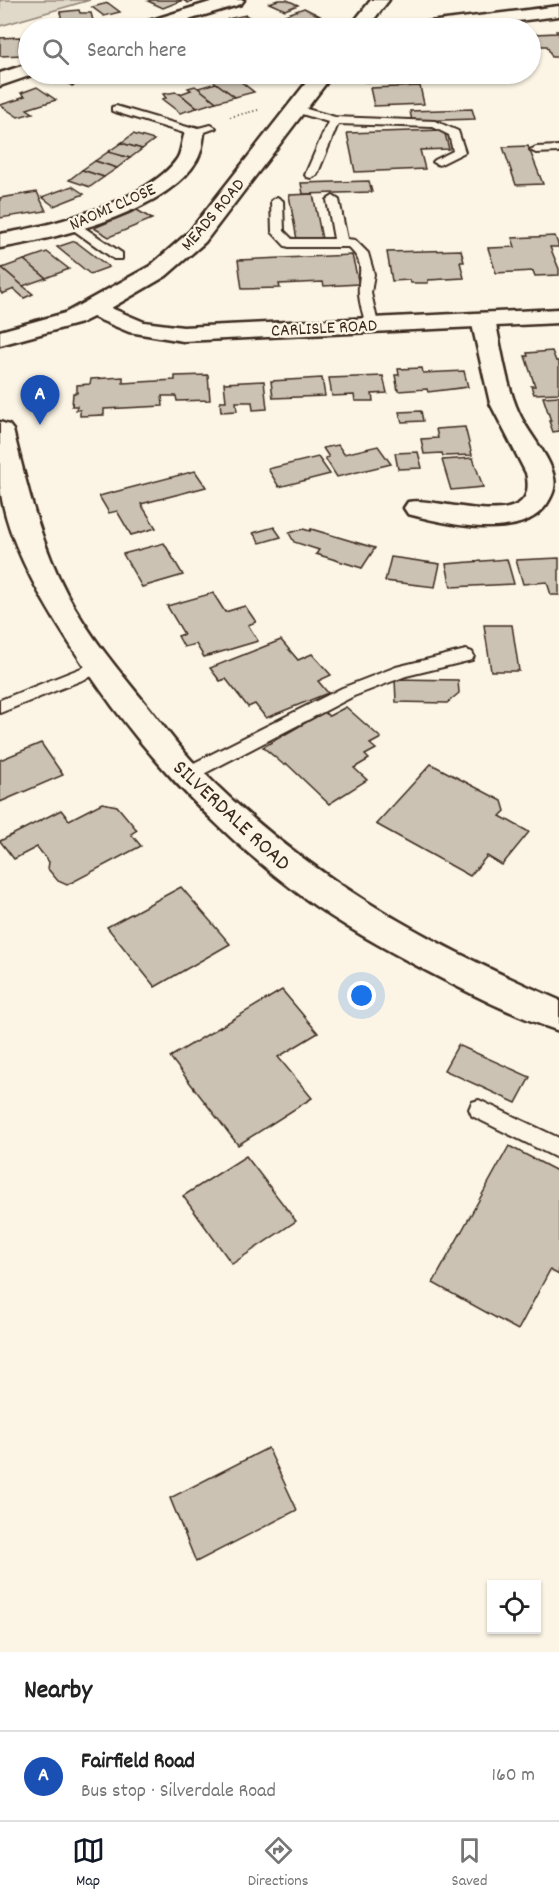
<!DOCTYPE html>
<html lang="en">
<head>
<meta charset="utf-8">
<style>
  :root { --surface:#fff; --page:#f6f6f6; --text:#222; --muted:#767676; --line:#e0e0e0; --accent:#111827 }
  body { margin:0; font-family:Dekko,sans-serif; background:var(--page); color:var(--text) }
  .controls { position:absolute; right:18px; bottom:18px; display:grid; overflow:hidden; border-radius:0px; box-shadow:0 2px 4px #0004 }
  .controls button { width:54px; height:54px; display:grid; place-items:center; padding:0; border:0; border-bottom:2px solid var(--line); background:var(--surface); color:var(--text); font:30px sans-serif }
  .you { position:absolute; left:362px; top:996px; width:21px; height:21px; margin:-15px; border:4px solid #fff; border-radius:50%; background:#1a73e8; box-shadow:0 0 0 9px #1a73e833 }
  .badge { display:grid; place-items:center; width:39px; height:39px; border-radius:50%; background:var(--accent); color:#fff; font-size:20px; font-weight:700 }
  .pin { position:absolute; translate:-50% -50px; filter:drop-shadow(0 2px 3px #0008) }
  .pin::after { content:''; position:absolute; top:32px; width:21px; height:18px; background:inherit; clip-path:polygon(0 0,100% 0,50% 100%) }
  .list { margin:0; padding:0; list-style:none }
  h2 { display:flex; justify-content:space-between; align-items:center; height:78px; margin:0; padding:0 24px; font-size:26px }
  h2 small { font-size:20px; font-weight:400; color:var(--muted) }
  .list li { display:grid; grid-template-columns:39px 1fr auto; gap:18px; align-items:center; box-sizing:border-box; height:90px; padding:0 24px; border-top:2px solid var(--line) }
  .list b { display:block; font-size:22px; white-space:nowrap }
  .list p { margin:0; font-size:20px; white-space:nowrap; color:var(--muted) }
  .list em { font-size:20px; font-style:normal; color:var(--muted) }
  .icon { flex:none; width:33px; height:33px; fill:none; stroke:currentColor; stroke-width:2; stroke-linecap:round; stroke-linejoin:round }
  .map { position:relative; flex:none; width:559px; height:1652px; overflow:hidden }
  .search { position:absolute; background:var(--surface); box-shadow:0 2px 4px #0004; left:18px; right:18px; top:18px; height:66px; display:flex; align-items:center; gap:15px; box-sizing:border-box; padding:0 21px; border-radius:33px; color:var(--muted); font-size:22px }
  .sheet { height:168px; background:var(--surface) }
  nav { display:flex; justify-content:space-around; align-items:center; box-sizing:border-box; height:84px; border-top:2px solid var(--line); background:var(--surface); font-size:16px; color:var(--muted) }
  nav a { display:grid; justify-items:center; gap:3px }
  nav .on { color:var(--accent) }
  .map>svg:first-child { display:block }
  .green { fill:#e0d8c8; stroke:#8e8173; stroke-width:1.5 }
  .building { fill:#ccc2b3; stroke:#3b2a1e; stroke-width:1.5 }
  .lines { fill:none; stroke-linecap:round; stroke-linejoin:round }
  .service-casing { stroke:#3b2a1e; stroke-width:4 }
  .minor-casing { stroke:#3b2a1e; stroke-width:5 }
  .tertiary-casing { stroke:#3b2a1e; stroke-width:5 }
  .path { stroke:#3b2a1e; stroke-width:2; stroke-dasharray:1 3; stroke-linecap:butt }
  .service { fill:#fcf5e5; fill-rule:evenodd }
  .minor { fill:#fcf5e5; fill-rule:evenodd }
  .tertiary { fill:#fcf5e5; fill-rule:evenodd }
  .labels { text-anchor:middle; stroke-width:4.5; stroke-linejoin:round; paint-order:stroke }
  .far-street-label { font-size:18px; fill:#3b2a1e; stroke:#fcf5e5 }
  .street-label { font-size:22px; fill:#3b2a1e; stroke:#fcf5e5 }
</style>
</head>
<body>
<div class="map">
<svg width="559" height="1652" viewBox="0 0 559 1652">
  <rect width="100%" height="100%" fill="#fcf5e5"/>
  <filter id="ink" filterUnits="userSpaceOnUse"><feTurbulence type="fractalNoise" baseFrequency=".0167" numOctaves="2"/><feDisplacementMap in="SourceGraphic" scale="12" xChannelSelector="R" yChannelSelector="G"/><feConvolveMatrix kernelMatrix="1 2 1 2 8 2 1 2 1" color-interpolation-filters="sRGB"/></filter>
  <g filter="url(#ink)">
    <path class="green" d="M0 0H90L0 26Z"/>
    <g class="building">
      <path d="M151 0H194L188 3 183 0 163 8 148 1Z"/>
      <path d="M278 0H287L298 5 285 10 269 3Z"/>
      <path d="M108 3 120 12 104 16 92 7Z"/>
      <path d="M304 8 320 16 287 28 271 20Z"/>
      <path d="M79 10 80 13H91L95 28H72L70 21H62L60 12Z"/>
      <path d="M246 15 263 27 214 28 228 25 225 23 231 22 228 19Z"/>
      <path d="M556 31H559V57H552L547 46H541L535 34 557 33Z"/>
      <path d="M20 37 19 49H23V55L0 56V38Z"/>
      <path d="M69 74H105L106 75 72 86 58 77Z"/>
      <path d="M231 74 254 92 235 97 212 80Z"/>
      <path d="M363 74H410L412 80 365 82Z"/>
      <path d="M216 83 235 97 216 102 198 88Z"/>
      <path d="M195 86 198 88 216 102 197 108 180 94 191 90 188 88Z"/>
      <path d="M420 86 424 104 374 106 370 88Z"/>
      <path d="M37 87 56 100 27 109 33 113 18 117 0 105 20 99 19 98 25 96 21 93Z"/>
      <path d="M176 92 180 94 197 108 180 113 162 99 166 98 163 94Z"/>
      <path d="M472 109 475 119 412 121 410 111Z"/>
      <path d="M444 130 449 149 420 150 425 169 355 172 347 133Z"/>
      <path d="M133 134 154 140 142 149 121 143Z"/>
      <path d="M121 143 142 149 130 158 108 152Z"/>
      <path d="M528 146 543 184 516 185 503 147Z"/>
      <path d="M108 152 130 158 117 168 95 161Z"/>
      <path d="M95 161 117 168 104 177 82 170Z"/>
      <path d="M82 170 104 177 90 187 69 180Z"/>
      <path d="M369 181 372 192 303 194 301 183Z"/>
      <path d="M72 186 84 194 54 206 42 197Z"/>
      <path d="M37 192 46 211 0 218V198Z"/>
      <path d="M313 194 322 239 297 240 289 195Z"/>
      <path d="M137 210 152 219 109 237 94 228Z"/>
      <path d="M555 236 559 247H550L559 269V275L535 276 533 271 496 273 488 248 515 247 512 238Z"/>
      <path d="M75 241 109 267 90 274 57 247Z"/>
      <path d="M461 250 464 262H460L464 278 428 280V283H411L410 280 392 281 387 252Z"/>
      <path d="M47 252 69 269 46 278 24 260Z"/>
      <path d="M352 255 359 284 324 286 323 282 279 284 280 288 242 289 238 260Z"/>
      <path d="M24 260 46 278 23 286 2 268Z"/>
      <path d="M2 268 23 286 33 294 24 298 14 289 2 294 0 291V269Z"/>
      <path d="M552 351 556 361H559V393L534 394 531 386H535L525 356H528L527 353Z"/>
      <path d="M422 368 423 373 464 371 468 387 428 392 427 389 398 391 395 375H399L398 369Z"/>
      <path d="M208 375 210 400 177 401 176 396H162L163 406 104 409V415L80 416V410H76L77 406H72L73 393H77V385L90 384 91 379 123 377V383L175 380V376Z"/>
      <path d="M383 376 387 393 372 394 373 401H355L354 395 332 396 329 378Z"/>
      <path d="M322 378 325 396 273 398 271 381Z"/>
      <path d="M264 381 267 409 253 410 252 402H236L237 411 221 412 220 401H226L224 383Z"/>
      <path d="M559 396V431L553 432 549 421H551L543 397Z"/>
      <path d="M421 411 423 421 402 422 399 412Z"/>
      <path d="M465 427 472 455 443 456 442 453 424 454 421 439 438 438 436 429Z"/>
      <path d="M338 445 344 454 378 446 391 464 337 477 325 458 329 457 323 448Z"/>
      <path d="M418 452 422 468 398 469 395 453Z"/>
      <path d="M318 457 330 474 279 487 268 469Z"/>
      <path d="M473 458 483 487 451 490 442 460Z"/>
      <path d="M195 471 206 487 141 504 156 528 131 535 117 511 109 513 99 496Z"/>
      <path d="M274 527 281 537 260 543 253 533Z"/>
      <path d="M303 529 310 531 311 529 375 548 362 568 316 554 319 550 294 542 289 533Z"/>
      <path d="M164 543 183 575 142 587 123 554Z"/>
      <path d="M391 557 440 564 435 587 385 581Z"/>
      <path d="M559 558V595H551L547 582 523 584 516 560Z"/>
      <path d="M507 559 514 584 451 587 446 564Z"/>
      <path d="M213 593 225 612 245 606 256 622 248 625 258 641 204 657 196 644 184 647 178 636 184 634 167 606Z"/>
      <path d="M484 625H512L519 671H491Z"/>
      <path d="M281 640 298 660 312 654 331 675 318 681 328 693 266 718 255 704 248 707 226 679 220 681 210 668Z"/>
      <path d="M395 679 458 680 459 693 447 703 396 702Z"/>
      <path d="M346 707 381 738 370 744 376 749 365 755 369 759 354 768 367 780 329 804 287 764 284 765 263 747 324 712 329 716Z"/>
      <path d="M41 743 63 775 0 802V760Z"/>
      <path d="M431 764 502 801 505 811 500 816 529 832 502 865 487 856 470 876 376 824Z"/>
      <path d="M102 803 117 806 137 830 131 834 141 846 67 885 58 881 48 869 49 862 37 847 14 859 0 841 61 810 69 820Z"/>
      <path d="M181 887 230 944 155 987 107 927Z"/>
      <path d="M282 990 318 1033 278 1057 312 1098 238 1145 170 1057Z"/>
      <path d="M458 1045 530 1077 516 1103 444 1070Z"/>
      <path d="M509 1146 559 1172V1275L550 1270 518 1330 433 1283Z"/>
      <path d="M246 1156 296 1221 232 1264 183 1196Z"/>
      <path d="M268 1448 297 1510 196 1562 170 1498Z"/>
    </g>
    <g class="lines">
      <g class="service-casing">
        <g id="service">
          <path d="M116 106 194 129 211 125 216 128 194 136 112 111V107Z"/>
          <path d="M296 106 335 117 435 121 458 131 465 152 439 165 433 162 435 160 453 151 449 135 433 127 338 124 317 175 311 178 307 177 305 175 328 122 292 111 291 109Z"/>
          <path d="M559 146V152L536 153 530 150 536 147Z"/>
          <path d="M333 196 339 200 347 239 355 240 368 253 374 274 371 293 378 324 377 327 372 328 366 324C363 315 360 305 359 295 357 274 368 265 348 247H289L285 246 272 232 271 201 277 197 283 201 284 231 292 239H334L327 200Z"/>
          <path d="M73 220 122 253V259H114L69 227 67 224Z"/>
          <path d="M466 650 472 652 474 656 472 660 406 676 354 696 192 780 186 782 180 780 177 775 180 770 342 688 396 667Z"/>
          <path d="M99 661 105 663 107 667 105 671 0 713V700Z"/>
          <path d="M479 1100 559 1138V1159L472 1116 469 1109 472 1102Z"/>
        </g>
      </g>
      <g class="minor-casing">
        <g id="minor">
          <path d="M217 0H244L241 4 162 28H136L139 24Z"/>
          <path d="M559 6V16L461 28H412L415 24 421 23Z"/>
          <path d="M28 64V74H35L0 86V73Z"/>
          <path d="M194 127 201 129 204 133C203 142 202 151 197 160 169 211 55 239 0 248V234C48 227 148 201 177 159 183 150 181 138 187 129Z"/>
          <path d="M483 313 491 315 495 320C502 351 506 384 519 413 529 435 550 455 554 478 556 488 552 496 547 504 521 542 446 524 408 514L404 508 408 502C436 495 542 538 526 473L490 403 471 320 475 315Z"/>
          <path d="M0 422 9 425 13 430C27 486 40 542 67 594 88 634 118 670 146 704 163 725 179 748 198 767 302 873 424 942 559 1000V1031C512 1015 467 992 423 969 382 947 341 925 303 897 209 827 128 738 66 638 39 596 5 536 0 486 0 465 0 443 0 422Z"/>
        </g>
      </g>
      <g class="tertiary-casing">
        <g id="tertiary">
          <path d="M371 0H389L367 28H349Z"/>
          <path d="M313 74H333L205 242 166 276 111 308 144 322 183 327 559 309V323L183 341 129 332 93 317 81 323 0 345V331L65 313 150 266 189 232Z"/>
        </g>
      </g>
      <path class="path" d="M230 117 258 110"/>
      <use href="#service" class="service"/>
      <use href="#minor" class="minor"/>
      <use href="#tertiary" class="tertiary"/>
    </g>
  </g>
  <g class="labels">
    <g class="far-street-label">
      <text transform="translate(112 206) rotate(-24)" y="6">NAOMI CLOSE</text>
      <text transform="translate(212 214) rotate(-50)" y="6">MEADS ROAD</text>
      <text transform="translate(324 327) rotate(-3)" y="6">CARLISLE ROAD</text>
    </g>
    <g class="street-label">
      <text transform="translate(233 814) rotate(43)" y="8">SILVERDALE ROAD</text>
    </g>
  </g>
</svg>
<div class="controls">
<button><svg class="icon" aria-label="locate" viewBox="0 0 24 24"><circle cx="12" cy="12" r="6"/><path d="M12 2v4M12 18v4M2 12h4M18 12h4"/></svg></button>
</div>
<div class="you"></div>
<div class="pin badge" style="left:40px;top:425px;background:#1a4fb4">A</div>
<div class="search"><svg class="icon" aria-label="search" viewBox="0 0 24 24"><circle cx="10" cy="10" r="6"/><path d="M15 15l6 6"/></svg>Search here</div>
</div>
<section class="sheet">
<h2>Nearby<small></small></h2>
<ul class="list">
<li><span class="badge" style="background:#1a4fb4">A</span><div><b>Fairfield Road</b><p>Bus stop · Silverdale Road</p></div><em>160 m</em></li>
</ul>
</section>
<nav>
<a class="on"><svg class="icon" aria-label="map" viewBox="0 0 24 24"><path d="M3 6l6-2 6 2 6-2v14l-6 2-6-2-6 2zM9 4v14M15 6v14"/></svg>Map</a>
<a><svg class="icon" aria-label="directions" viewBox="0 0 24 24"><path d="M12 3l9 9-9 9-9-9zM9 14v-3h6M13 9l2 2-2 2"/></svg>Directions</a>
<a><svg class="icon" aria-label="saved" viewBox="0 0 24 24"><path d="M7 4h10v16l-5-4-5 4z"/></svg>Saved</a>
</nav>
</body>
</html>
